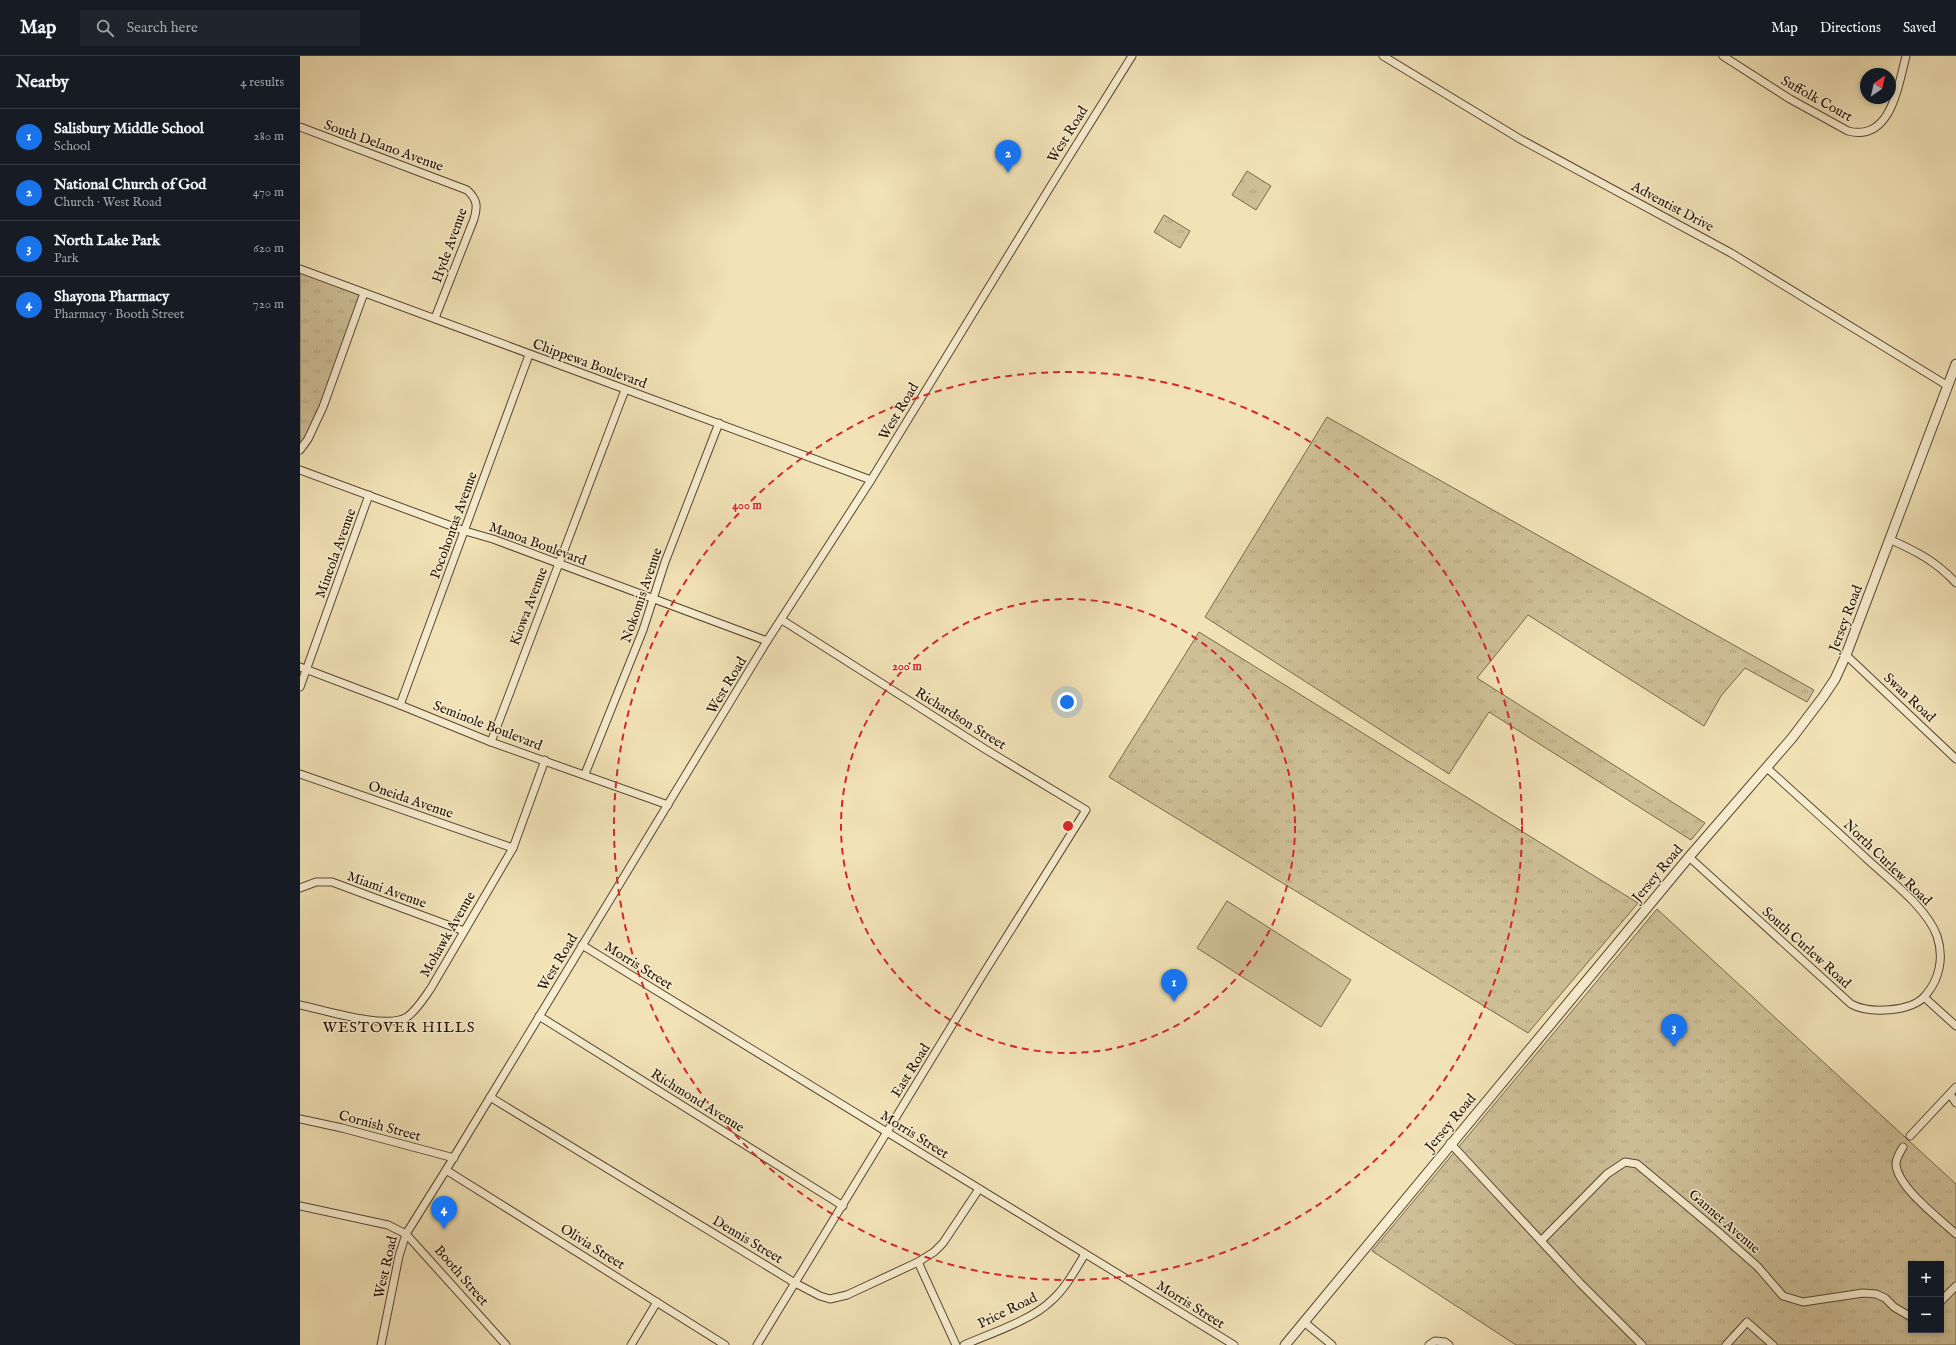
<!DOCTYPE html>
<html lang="en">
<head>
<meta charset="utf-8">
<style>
  :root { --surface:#171b24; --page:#20242c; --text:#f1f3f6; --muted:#9ea1a6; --line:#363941; --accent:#1a73e8 }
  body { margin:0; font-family:"IM FELL English",serif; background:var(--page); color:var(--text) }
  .controls { position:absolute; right:12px; bottom:12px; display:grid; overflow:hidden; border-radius:0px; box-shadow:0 2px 6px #0003 }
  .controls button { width:36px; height:36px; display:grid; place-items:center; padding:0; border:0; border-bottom:1px solid var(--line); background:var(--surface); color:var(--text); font:20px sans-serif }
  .compass { position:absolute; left:1560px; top:12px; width:36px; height:36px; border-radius:50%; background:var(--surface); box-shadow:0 2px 6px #0003; rotate:34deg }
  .you { position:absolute; left:767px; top:646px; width:14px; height:14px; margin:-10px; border:3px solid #fff; border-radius:50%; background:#1a73e8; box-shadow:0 0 0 6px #1a73e833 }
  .badge { display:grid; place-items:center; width:26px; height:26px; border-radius:50%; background:var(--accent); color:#fff; font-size:13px; font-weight:700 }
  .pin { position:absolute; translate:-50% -33px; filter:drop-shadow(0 1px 2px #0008) }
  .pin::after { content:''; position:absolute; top:21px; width:14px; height:12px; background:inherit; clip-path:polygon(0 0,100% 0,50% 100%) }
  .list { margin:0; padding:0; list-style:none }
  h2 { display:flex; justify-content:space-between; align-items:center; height:52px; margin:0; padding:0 16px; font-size:17px }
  h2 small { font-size:13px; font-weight:400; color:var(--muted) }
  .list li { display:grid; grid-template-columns:26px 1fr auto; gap:12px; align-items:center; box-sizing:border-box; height:56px; padding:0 16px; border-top:1px solid var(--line) }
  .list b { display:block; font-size:15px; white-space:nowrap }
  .list p { margin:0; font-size:13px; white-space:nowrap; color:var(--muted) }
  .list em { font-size:13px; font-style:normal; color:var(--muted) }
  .icon { flex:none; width:22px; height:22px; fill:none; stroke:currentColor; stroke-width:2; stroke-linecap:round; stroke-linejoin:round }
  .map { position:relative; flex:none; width:1656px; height:1289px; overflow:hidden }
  header { display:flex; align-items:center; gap:24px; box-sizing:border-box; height:56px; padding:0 20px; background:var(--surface); border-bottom:1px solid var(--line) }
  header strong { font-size:19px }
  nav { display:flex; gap:22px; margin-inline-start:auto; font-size:14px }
  .search { width:280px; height:36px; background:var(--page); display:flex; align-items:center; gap:10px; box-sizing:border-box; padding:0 14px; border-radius:0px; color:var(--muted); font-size:15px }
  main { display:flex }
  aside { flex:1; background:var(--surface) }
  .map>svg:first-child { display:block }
  .green { fill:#cfc098; stroke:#786a4e }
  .park { fill:url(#park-tufts); stroke:#786a4e; fill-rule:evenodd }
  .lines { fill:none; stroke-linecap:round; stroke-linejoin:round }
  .minor-casing { stroke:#564730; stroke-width:9 }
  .tertiary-casing { stroke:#564730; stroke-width:11 }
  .minor { stroke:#f7edd0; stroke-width:7 }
  .tertiary { stroke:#f7edd0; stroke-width:9 }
  .ring { fill:none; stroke:#d62828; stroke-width:2; stroke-dasharray:7 5 }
  .labels { text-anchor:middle; stroke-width:3; stroke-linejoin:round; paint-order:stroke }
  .street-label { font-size:14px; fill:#221303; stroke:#f7edd0 }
  .neighbourhood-label { font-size:15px; letter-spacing:1px; fill:#221303; stroke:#f7edd0 }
  .centre { fill:#d62828; stroke:#f7edd0; stroke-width:2 }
  .ring-label { font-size:12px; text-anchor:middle; font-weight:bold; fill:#d62828; stroke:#f7edd0; stroke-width:3; stroke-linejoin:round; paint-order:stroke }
</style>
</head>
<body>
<header>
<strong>Map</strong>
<div class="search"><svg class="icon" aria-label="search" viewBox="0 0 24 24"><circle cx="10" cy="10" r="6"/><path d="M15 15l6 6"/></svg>Search here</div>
<nav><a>Map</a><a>Directions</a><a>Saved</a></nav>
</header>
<main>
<aside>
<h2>Nearby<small>4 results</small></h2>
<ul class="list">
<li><span class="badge">1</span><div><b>Salisbury Middle School</b><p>School</p></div><em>280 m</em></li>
<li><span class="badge">2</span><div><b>National Church of God</b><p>Church · West Road</p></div><em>470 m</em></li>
<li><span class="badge">3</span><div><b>North Lake Park</b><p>Park</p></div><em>620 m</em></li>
<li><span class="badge">4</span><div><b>Shayona Pharmacy</b><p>Pharmacy · Booth Street</p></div><em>720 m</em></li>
</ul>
</aside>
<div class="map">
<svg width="1656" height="1289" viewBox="0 0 1656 1289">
  <defs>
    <pattern id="park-tufts" width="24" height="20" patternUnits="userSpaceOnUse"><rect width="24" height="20" fill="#cfc098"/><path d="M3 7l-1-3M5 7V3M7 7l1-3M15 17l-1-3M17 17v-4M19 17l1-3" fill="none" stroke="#b1a481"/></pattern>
  </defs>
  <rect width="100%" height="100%" fill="#f2e3b7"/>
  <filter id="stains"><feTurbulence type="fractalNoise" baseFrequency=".005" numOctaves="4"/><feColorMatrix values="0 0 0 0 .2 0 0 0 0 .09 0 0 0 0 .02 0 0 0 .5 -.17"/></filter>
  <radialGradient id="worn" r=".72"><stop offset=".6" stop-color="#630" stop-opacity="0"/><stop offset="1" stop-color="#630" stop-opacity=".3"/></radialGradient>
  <path class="green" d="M927 845 1051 924 1021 971 897 892Z"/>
  <g class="park">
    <path d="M947 115 971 130 956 154 932 139Z"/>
    <path d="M864 159 890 175 880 192 854 176Z"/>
    <path d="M2 214 64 237 23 351 0 394V218Z"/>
    <path d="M1027 361 1514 634 1507 646 1445 612 1421 640 1404 670 1228 559 1177 622 1405 767 1391 784 1189 656 1149 718 905 561Z"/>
    <path d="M899 576 1338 847 1228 977 809 721Z"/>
    <path d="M1357 853 1656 1128V1289H1216L1072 1195ZM1611 1208H1641V1274H1611Z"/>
  </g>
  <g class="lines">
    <g class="minor-casing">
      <g id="minor">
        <path d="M1083 0 1220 83 1431 197 1648 330"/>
        <path d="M1423 0 1490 43 1548 75C1591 86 1598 30 1606 0"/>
        <path d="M0 71 167 134C177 143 178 150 174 163L135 262"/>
        <path d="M0 213 571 424"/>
        <path d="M0 394 8 383 23 351 64 237"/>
        <path d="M0 414 165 475 193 483 467 585"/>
        <path d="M1591 484C1616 495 1637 506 1656 527"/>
        <path d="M1546 599 1656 703"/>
        <path d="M0 611 100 649 191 686 368 749"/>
        <path d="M0 631 69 439"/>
        <path d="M100 649 229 299"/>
        <path d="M191 686 325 334"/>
        <path d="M0 718 213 792"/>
        <path d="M285 718 343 574 365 506 419 367"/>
        <path d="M1389 801 1551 948C1569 958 1611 956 1625 940 1640 923 1644 901 1637 880 1627 852 1590 824 1568 804 1535 773 1501 743 1467 712"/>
        <path d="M0 832 16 826H32L164 875"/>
        <path d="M282 889 934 1289"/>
        <path d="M1624 941 1656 970"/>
        <path d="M0 949C24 954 86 974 107 961 117 954 124 942 131 932L213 792 245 704"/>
        <path d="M239 960 543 1150"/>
        <path d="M1650 1038 1656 1047"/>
        <path d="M190 1041 495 1227 520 1240 530 1243 547 1239 618 1206 634 1196 643 1187 679 1133"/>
        <path d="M0 1063 42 1072 154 1102"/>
        <path d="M1610 1080 1656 1031"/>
        <path d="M1150 1087 1280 1227 1342 1289"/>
        <path d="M1603 1091C1600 1096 1596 1102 1596 1108 1597 1131 1640 1163 1656 1178"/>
        <path d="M146 1114 425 1289"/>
        <path d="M0 1150 88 1169 106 1178 206 1289"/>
        <path d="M1241 1185 1307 1118 1325 1106 1337 1108 1416 1174 1458 1211 1483 1240 1503 1246 1563 1237 1576 1238 1585 1242 1594 1251 1611 1261"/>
        <path d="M618 1206 656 1289"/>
        <path d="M1641 1245 1656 1230"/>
        <path d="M1004 1266 1032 1289"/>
        <path d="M81 1289 99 1200 106 1178 146 1114 467 585 571 424 752 128 832 0"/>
        <path d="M331 1289 357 1246"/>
        <path d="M457 1289 682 920 786 754 685 693 482 564"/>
        <path d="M664 1289C689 1278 732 1264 751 1245 766 1232 775 1214 785 1198"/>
        <path d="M1129 1289 1135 1285 1145 1286 1149 1289"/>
        <path d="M1426 1289 1447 1266 1473 1289"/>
      </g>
    </g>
    <g class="tertiary-casing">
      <path id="tertiary" d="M985 1289 1389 801 1492 682 1523 641 1535 623 1546 599 1656 308"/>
    </g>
    <use href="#minor" class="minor"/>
    <use href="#tertiary" class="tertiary"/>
  </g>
  <g class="ring">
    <circle cx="768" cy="770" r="227"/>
    <circle cx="768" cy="770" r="454"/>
  </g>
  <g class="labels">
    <g class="street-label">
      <text transform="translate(1517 42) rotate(29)" y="5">Suffolk Court</text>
      <text transform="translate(767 78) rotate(-58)" y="5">West Road</text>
      <text transform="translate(84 89) rotate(20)" y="5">South Delano Avenue</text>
      <text transform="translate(1373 150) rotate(28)" y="5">Adventist Drive</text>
      <text transform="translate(149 189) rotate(-70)" y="5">Hyde Avenue</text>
      <text transform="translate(290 307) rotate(20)" y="5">Chippewa Boulevard</text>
      <text transform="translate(598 355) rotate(-59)" y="5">West Road</text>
      <text transform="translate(153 469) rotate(-70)" y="5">Pocohontas Avenue</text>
      <text transform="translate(238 487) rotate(20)" y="5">Manoa Boulevard</text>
      <text transform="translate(35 497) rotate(-70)" y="5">Mineola Avenue</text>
      <text transform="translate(341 539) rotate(-71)" y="5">Nokomis Avenue</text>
      <text transform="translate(228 550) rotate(-69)" y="5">Kiowa Avenue</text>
      <text transform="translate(1545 562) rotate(-69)" y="5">Jersey Road</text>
      <text transform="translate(426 629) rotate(-59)" y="5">West Road</text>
      <text transform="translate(1610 641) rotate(43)" y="5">Swan Road</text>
      <text transform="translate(661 662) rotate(32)" y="5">Richardson Street</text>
      <text transform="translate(188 669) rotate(21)" y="5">Seminole Boulevard</text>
      <text transform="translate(111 743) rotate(19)" y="5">Oneida Avenue</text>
      <text transform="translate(1588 806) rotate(44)" y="5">North Curlew Road</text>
      <text transform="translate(1357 817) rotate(-50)" y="5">Jersey Road</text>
      <text transform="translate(87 833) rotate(20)" y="5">Miami Avenue</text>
      <text transform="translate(147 878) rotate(-60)" y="5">Mohawk Avenue</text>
      <text transform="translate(1507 891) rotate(42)" y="5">South Curlew Road</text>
      <text transform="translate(257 906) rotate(-59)" y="5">West Road</text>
      <text transform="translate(339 909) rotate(32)" y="5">Morris Street</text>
      <text transform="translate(610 1014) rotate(-58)" y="5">East Road</text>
      <text transform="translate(398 1044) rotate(32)" y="5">Richmond Avenue</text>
      <text transform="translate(1150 1066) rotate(-50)" y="5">Jersey Road</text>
      <text transform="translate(80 1069) rotate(15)" y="5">Cornish Street</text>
      <text transform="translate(615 1078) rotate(32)" y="5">Morris Street</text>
      <text transform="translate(1425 1165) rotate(41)" y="5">Gannet Avenue</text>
      <text transform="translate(448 1183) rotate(31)" y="5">Dennis Street</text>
      <text transform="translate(293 1190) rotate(32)" y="5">Olivia Street</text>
      <text transform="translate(85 1211) rotate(-77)" y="5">West Road</text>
      <text transform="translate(162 1219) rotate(49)" y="5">Booth Street</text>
      <text transform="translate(891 1248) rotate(32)" y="5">Morris Street</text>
      <text transform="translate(707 1254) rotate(-26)" y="5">Price Road</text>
    </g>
    <g class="neighbourhood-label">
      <text x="99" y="976">WESTOVER HILLS</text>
    </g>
  </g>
  <circle cx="768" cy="770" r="6" class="centre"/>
  <g class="ring-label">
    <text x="447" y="453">400 m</text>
    <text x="607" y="614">200 m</text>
  </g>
  <rect width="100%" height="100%" filter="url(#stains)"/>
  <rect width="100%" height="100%" fill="url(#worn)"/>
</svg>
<div class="controls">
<button>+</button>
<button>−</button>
</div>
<svg class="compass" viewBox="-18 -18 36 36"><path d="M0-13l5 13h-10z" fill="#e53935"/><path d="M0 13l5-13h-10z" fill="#9ea1a6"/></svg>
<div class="you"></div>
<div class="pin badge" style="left:874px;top:946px">1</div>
<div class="pin badge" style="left:708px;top:117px">2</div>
<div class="pin badge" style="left:1374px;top:991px">3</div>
<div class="pin badge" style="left:144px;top:1173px">4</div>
</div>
</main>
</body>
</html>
